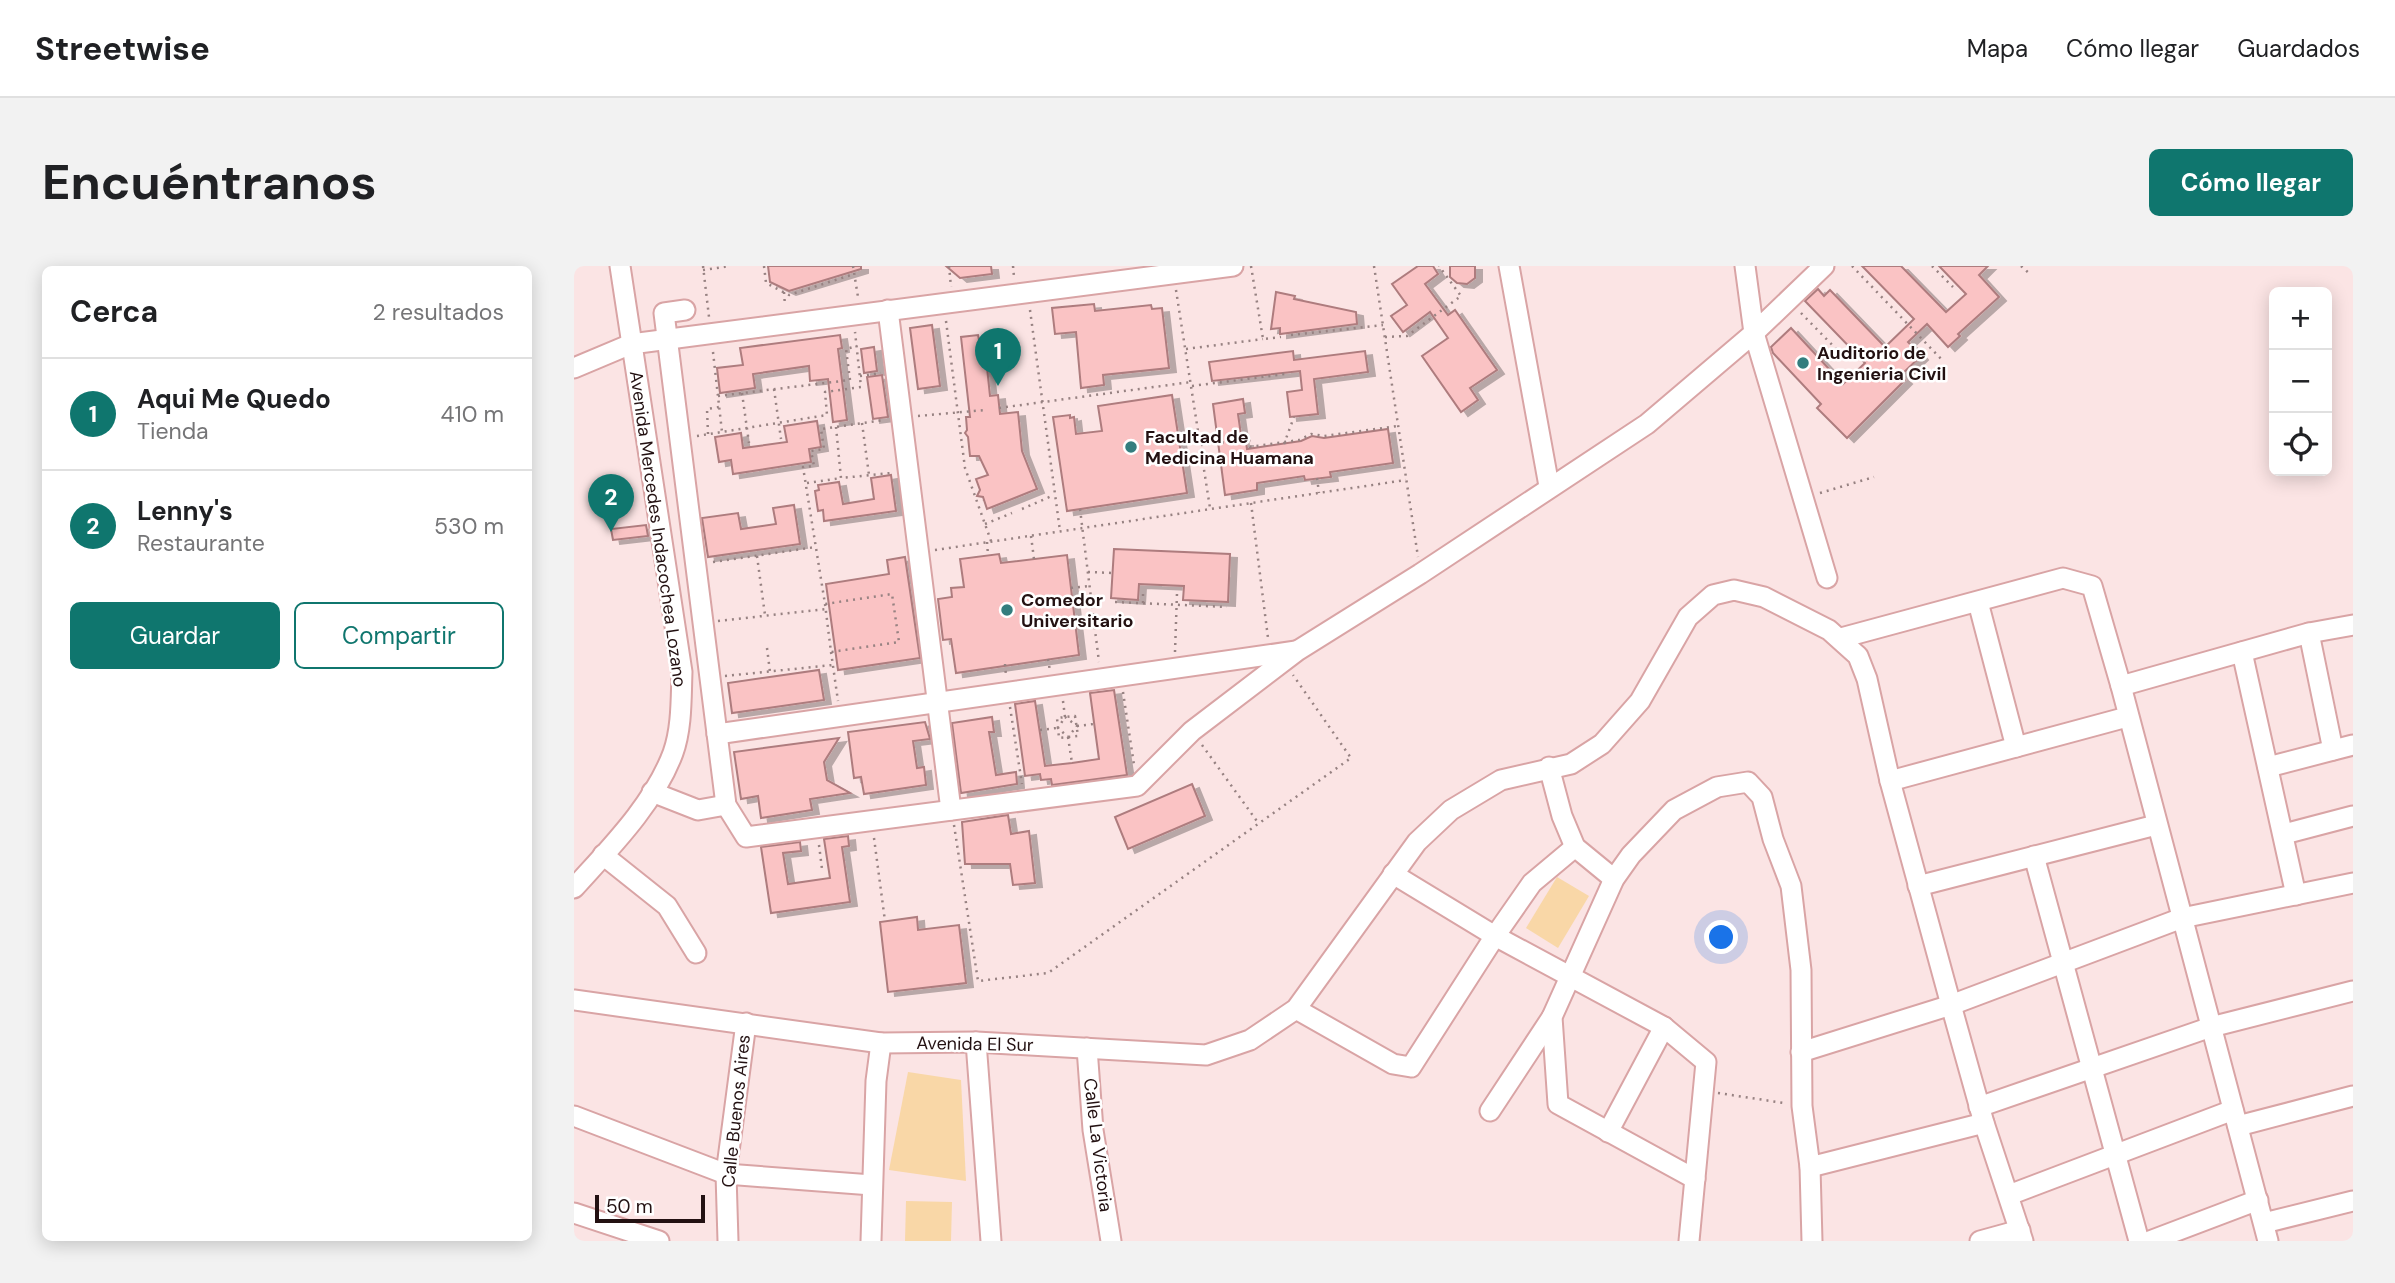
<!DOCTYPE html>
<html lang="es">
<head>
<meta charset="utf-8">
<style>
  :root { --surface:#fff; --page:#f2f2f2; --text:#202124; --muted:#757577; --line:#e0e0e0; --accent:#0f766e }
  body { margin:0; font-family:"DM Sans",sans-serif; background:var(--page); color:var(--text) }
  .controls { position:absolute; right:21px; top:21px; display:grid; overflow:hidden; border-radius:10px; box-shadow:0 4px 18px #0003 }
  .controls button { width:63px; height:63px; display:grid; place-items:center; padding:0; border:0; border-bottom:2px solid var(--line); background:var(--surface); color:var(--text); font:35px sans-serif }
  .scale { position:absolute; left:21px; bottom:18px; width:110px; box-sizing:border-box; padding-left:7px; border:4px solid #231112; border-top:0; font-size:19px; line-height:24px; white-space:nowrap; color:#231112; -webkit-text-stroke:5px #fff; paint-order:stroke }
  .you { position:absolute; left:1148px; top:672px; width:24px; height:24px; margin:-18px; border:5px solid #fff; border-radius:50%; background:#1a73e8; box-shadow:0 0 0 10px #1a73e833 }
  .badge { display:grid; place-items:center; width:46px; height:46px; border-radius:50%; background:var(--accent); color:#fff; font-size:23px; font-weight:700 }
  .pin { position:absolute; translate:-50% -58px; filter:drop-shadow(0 2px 4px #0008) }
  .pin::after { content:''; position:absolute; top:37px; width:24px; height:21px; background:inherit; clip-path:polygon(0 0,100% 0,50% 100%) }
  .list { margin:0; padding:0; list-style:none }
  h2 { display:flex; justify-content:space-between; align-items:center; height:91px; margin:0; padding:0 28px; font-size:30px }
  h2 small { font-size:23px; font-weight:400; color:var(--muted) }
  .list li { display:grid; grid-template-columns:46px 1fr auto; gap:21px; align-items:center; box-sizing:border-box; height:112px; padding:0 28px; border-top:2px solid var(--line) }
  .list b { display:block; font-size:26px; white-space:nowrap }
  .list p { margin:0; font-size:23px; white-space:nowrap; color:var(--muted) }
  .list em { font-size:23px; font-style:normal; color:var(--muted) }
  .actions { display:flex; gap:14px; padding:21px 28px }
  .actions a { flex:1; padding:16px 0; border:2px solid var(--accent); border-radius:10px; text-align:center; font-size:24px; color:var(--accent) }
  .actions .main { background:var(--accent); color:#fff }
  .icon { flex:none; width:38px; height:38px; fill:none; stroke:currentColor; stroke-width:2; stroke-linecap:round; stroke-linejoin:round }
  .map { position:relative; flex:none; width:1779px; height:975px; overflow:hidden; border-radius:10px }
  header { display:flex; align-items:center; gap:42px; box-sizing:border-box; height:98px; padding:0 35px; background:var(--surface); border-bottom:2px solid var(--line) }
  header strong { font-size:33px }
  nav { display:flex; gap:38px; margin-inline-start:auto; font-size:24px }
  .intro { display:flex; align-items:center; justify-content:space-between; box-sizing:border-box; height:168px; padding:0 42px }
  h1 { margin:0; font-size:49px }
  .button { padding:18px 32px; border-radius:10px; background:var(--accent); color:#fff; font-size:24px; font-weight:700 }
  main { display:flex; gap:42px; padding:0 42px }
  aside { flex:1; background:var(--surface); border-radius:10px; box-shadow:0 4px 18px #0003 }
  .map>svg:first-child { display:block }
  .green { fill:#f9d7a7 }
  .building { fill:#fac3c4; stroke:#ae7c7e; stroke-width:2; filter:url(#shadow) }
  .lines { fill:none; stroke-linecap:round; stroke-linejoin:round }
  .minor-casing { stroke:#d9a4a5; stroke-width:23 }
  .path { stroke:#978282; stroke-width:2.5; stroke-dasharray:2 5; stroke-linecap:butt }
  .minor { stroke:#fff; stroke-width:19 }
  .poi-dot { fill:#347d7e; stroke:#fff; stroke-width:2.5 }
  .labels { text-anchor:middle; stroke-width:5; stroke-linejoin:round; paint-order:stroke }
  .poi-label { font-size:18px; font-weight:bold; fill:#231112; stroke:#fff; text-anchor:start }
  .street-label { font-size:18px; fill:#231112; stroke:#fff }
</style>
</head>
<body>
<header>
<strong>Streetwise</strong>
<nav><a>Mapa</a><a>Cómo llegar</a><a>Guardados</a></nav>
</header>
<div class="intro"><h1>Encuéntranos</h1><a class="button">Cómo llegar</a></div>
<main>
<aside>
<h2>Cerca<small>2 resultados</small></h2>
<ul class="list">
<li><span class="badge">1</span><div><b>Aqui Me Quedo</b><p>Tienda</p></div><em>410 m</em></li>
<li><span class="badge">2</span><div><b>Lenny's</b><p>Restaurante</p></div><em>530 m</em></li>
</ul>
<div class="actions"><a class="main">Guardar</a><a>Compartir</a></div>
</aside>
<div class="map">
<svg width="1779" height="975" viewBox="0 0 1779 975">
  <defs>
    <filter id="shadow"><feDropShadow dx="7" dy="4" stdDeviation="0" flood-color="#0004"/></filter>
  </defs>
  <rect width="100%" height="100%" fill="#fbe4e4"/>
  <g class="green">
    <path d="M983 611 1015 630 984 682 952 662Z"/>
    <path d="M334 806 387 814 392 915 315 904Z"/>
    <path d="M332 935 378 936 377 975H331Z"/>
  </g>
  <g class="building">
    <path d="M194 0H287V3L215 25 196 16Z"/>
    <path d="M372 0H417L418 8 386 12Z"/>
    <path d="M844 0H859L864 8 851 18 874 49 881 44 923 104 896 122 904 134 887 146 848 90 874 72 856 46 829 66 817 50 833 39 818 18Z"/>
    <path d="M876 0H901V12L893 18 883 17 876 11Z"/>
    <path d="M1288 0H1327L1372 46 1392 28 1365 0H1414L1405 9 1425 31 1384 68 1386 70 1374 81 1353 58 1334 76 1347 90 1326 110 1331 114 1273 172 1243 142 1247 138 1199 87 1197 81 1217 62 1269 118 1291 97 1231 35 1244 23 1250 30 1256 24 1311 81 1340 53Z"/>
    <path d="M702 26 721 30 720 33 782 46 783 58 706 68V62L697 63Z"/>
    <path d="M520 38 521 45 577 39 578 43 588 42 595 102 529 109 530 119 507 122 502 66 481 68 478 42Z"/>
    <path d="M358 59 366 120 344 123 336 62Z"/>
    <path d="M266 69 268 82 264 83 273 154 259 156 254 113 236 115 235 100 179 108 181 122 146 127 143 102 169 99 166 82Z"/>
    <path d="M404 69 405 74 410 73 416 130 424 129 426 148 444 146 448 185 463 223 413 243 409 231 403 230 406 224 402 213 414 209 405 190H396L394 171 391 167 393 164 392 151H396L387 71Z"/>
    <path d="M300 81 303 105 290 107 287 83Z"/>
    <path d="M719 85 720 94 791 85 794 106 740 113 744 148 716 151 713 126 728 124 726 105 638 115 635 96Z"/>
    <path d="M308 109 314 151 299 153 293 111Z"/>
    <path d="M598 129 613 227 493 245 479 151 496 149V152L500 151 502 168 528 165 524 140Z"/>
    <path d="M669 133 671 147 664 148 668 176H672L673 183 727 175 738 170 750 172 814 163 819 197 756 206 757 211 731 214 730 210 683 217V224L651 229 639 138Z"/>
    <path d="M243 155 247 181 235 183 237 196 159 208 157 194 145 196 141 171 167 167 169 182 213 176 210 160Z"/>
    <path d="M317 209 322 245 250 255 249 244 244 245 241 225 245 224 244 219 265 216 269 238 300 233 297 212Z"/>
    <path d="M220 239 226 278 134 291 128 252 164 247 167 263 202 258 199 242Z"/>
    <path d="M72 259 74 270 39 274 37 263Z"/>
    <path d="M540 283 656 288 654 336 609 334 610 320 565 318 564 334 537 332Z"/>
    <path d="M425 288 427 297 493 289 505 389 382 407 377 373 369 374 364 333 378 331 377 322 390 321 386 293Z"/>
    <path d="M331 291 346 392 264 404 252 318 315 308 313 294Z"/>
    <path d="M245 404 250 434 158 447 154 417Z"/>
    <path d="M540 424 553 509 478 519 477 513 467 514 466 508 451 510 441 438 461 435 471 500 498 497 525 493 516 427Z"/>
    <path d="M418 451 420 466H415L422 509 442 506 443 518 387 527 378 457Z"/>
    <path d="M351 456 356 473 339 475 343 502 350 501 352 519 290 528 287 511 280 512 274 466Z"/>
    <path d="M265 472 250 496 253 514 276 527 236 533 238 544 187 552 184 530 167 533 160 486Z"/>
    <path d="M618 518 631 550 554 583 541 551Z"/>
    <path d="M434 549 437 568 455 565 461 617 439 619 436 598H391L388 556Z"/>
    <path d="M274 570 275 580 268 581 276 636 197 647 187 581 226 576 227 585 209 587 214 618 256 612 250 573Z"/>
    <path d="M343 651 344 664 385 659 392 717 314 726 306 656Z"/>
  </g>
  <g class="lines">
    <g class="minor-casing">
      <g id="minor">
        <path d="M935 0 975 220"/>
        <path d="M1171 0 1180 67 1253 312"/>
        <path d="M111 44 90 47 152 539 172 571 563 520 618 465 723 385 846 308 1073 158 1180 67 1250 0"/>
        <path d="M314 44 377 544"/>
        <path d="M0 102 57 78 659 0"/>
        <path d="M1404 336 1442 481"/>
        <path d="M1735 367 1759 484"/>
        <path d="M1267 372 1489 312 1518 320 1547 420 1694 975"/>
        <path d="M1668 386 1722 629"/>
        <path d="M1547 420 1735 367 1779 359"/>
        <path d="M143 468 722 385"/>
        <path d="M975 501 988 550 1001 581 1040 613"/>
        <path d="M1694 501 1779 479"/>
        <path d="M1316 515 1553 451"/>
        <path d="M78 526 124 544 152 539"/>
        <path d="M1710 568 1779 550"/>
        <path d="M29 589 93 640 122 687"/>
        <path d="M1460 590 1565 975"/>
        <path d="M819 608 921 670 1090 761 1132 796 1115 975"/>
        <path d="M1344 620 1582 559"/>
        <path d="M0 622C36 582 80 538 99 487 108 462 107 432 108 406L46 0"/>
        <path d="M0 734 307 777 402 776 632 789 676 774 722 743 843 576 877 544 927 514 997 498 1028 478 1066 435 1114 351 1139 329 1160 324 1190 331 1255 364 1284 390 1293 413 1316 515 1377 739 1410 857 1449 975"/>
        <path d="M722 743 819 798 837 801 921 670 958 617 1001 581"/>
        <path d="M402 776 417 975"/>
        <path d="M513 782 519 864 537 975"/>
        <path d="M1227 786 1377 739 1608 652 1779 617"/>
        <path d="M1405 841 1637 761 1779 725"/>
        <path d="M916 845 978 751"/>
        <path d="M0 850 152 908 298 919"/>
        <path d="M1664 860 1779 830"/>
        <path d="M1034 866 1090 761"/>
        <path d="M1236 901 1410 857"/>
        <path d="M1121 913 984 838 978 751 1040 613 1057 589 1100 544 1143 521 1174 516 1188 531 1199 573 1217 620 1227 704 1228 840 1236 901 1238 975"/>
        <path d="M1435 929 1659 844"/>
        <path d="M0 947 85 975"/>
        <path d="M1690 957 1779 935"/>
        <path d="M154 975 152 908 172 757"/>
        <path d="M297 975 302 815 307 777"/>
        <path d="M1406 975 1446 964"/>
        <path d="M1576 975 1684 934"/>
      </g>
    </g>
    <g class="path">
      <path d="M129 0 135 51"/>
      <path d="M190 0 192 17 215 29 280 8"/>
      <path d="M279 0 284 31"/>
      <path d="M375 0 377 21"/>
      <path d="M439 0 440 11"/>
      <path d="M677 0 689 73 707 71"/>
      <path d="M800 0 844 291"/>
      <path d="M1278 0 1370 96"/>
      <path d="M1358 0 1379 21"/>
      <path d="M1447 0 1457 9"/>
      <path d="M129 4 156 0"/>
      <path d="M602 24 636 242"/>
      <path d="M210 26 211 40"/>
      <path d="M456 44 486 265"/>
      <path d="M1227 47 1272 93"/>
      <path d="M372 55 391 202 417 275"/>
      <path d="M717 69 809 59"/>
      <path d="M811 71 833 70 887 30 865 0"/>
      <path d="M612 83 689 73"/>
      <path d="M139 86 148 166"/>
      <path d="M286 110 307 107"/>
      <path d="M618 120 711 108"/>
      <path d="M200 123 207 173"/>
      <path d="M168 127 175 177"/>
      <path d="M144 130 276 114 272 83 283 80"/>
      <path d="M425 142 617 116"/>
      <path d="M344 150 411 144"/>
      <path d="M288 157 295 209"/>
      <path d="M262 161 267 212 317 207"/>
      <path d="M134 168 133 143 145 141"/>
      <path d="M123 170 253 149 251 126 287 121 281 66"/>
      <path d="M710 178 720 151"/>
      <path d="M627 179 675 173 676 181 725 174 737 168 750 170 824 160"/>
      <path d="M743 212 745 227"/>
      <path d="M233 217 267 212"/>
      <path d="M1246 227 1300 211"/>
      <path d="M677 237 694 372"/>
      <path d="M448 243 480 229"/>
      <path d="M506 243 525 396"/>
      <path d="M411 258 438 247"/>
      <path d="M457 270 460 293"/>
      <path d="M413 276 414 289"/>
      <path d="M361 284 832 214"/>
      <path d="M183 290 191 349"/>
      <path d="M139 296 242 281"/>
      <path d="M514 306 539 307"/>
      <path d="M497 322 515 320"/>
      <path d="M541 336 653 341"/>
      <path d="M569 337V326"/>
      <path d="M251 338 257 386 325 376 318 328 251 338 229 201 240 200 237 185 250 183 247 163 310 154"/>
      <path d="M144 355 252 343"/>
      <path d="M501 355 519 351"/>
      <path d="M193 382 196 406"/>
      <path d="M257 386 264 435"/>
      <path d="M601 386 603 327"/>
      <path d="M474 393 476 405"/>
      <path d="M431 398 432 410"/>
      <path d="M151 410 259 399"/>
      <path d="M549 426 560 499"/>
      <path d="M489 435 491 451 484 462 494 471 503 460 491 451"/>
      <path d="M436 441 448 518"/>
      <path d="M501 450 504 470 485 472 483 452Z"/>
      <path d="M503 460 520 458"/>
      <path d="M466 464 483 462"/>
      <path d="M494 471 498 497"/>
      <path d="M628 479 685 558"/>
      <path d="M380 559 404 715 474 707 777 492 719 409"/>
      <path d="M300 572 311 655"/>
      <path d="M245 579 248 603"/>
      <path d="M1144 827 1210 837"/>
    </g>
    <use href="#minor" class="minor"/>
  </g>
  <g class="poi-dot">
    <circle cx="1229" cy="97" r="7"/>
    <circle cx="557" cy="181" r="7"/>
    <circle cx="433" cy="344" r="7"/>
  </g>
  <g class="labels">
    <g class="poi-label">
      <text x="1243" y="93">Auditorio de<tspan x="1243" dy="21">Ingenieria Civil</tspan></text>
      <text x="571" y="177">Facultad de<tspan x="571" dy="21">Medicina Huamana</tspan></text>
      <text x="447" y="340">Comedor<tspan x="447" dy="21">Universitario</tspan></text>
    </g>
    <g class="street-label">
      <text transform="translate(84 263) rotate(82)" y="6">Avenida Mercedes Indacochea Lozano</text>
      <text transform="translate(401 778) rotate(1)" y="6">Avenida El Sur</text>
      <text transform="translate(162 845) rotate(-84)" y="6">Calle Buenos Aires</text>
      <text transform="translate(524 879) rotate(83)" y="6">Calle La Victoria</text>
    </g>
  </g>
</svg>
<div class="controls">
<button>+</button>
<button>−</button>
<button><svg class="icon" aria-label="locate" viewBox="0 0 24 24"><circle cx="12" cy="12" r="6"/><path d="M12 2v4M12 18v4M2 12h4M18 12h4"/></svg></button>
</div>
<div class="scale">50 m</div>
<div class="you"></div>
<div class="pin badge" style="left:424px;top:120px">1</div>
<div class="pin badge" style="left:37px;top:266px">2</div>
</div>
</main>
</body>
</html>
